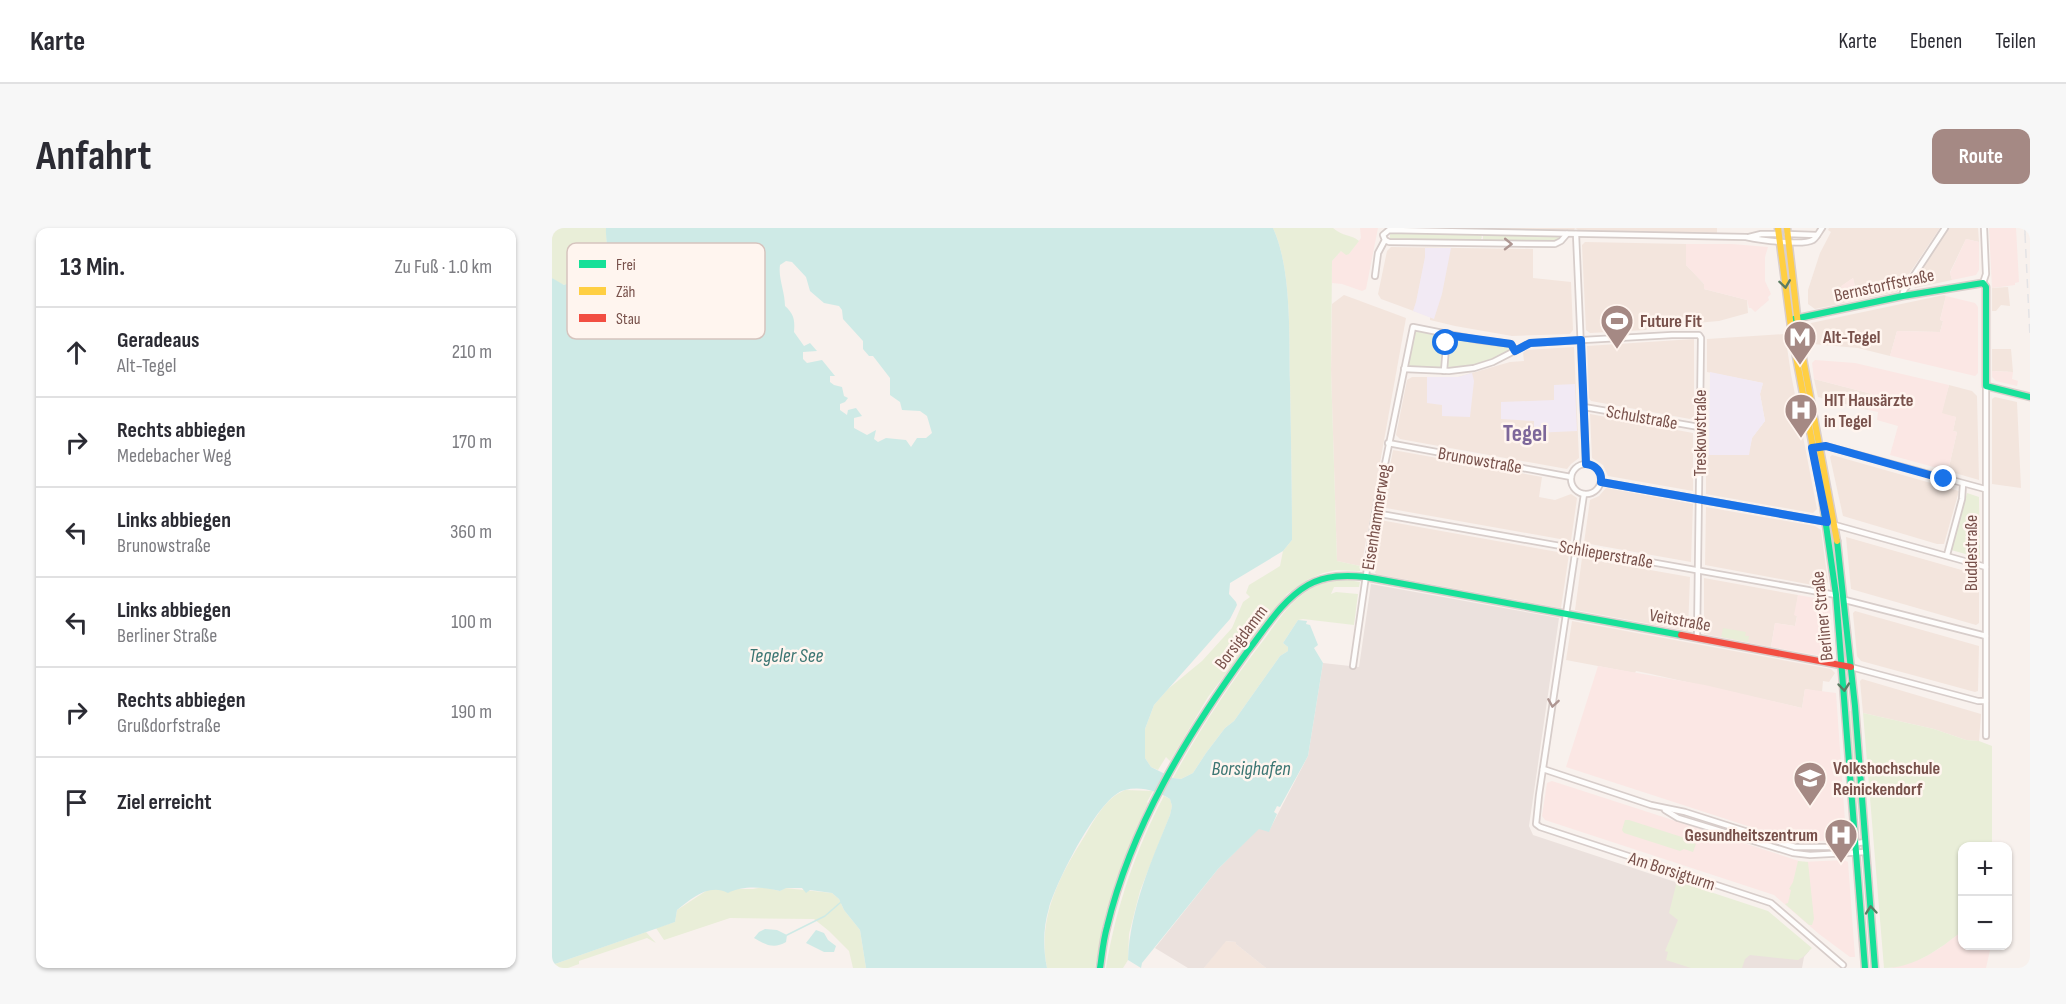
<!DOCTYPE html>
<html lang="de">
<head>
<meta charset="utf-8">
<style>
  :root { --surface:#fff; --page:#f7f7f7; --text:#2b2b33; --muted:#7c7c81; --line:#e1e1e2; --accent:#a58984 }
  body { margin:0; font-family:"Sofia Sans Condensed",sans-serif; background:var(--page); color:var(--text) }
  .controls { position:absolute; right:18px; bottom:18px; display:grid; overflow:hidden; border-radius:12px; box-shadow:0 2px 4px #0004 }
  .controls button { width:54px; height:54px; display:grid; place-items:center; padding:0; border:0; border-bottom:2px solid var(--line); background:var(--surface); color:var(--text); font:30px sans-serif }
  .stop { position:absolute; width:18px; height:18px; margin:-14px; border:4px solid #1a73e8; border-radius:50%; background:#fff }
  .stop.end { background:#1a73e8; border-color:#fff; box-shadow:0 2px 6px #0008 }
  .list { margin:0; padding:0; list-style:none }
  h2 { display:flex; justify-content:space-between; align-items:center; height:78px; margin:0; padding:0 24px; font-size:26px }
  h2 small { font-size:20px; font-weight:400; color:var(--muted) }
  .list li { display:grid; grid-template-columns:39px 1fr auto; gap:18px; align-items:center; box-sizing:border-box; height:90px; padding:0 24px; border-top:2px solid var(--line) }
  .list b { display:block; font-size:22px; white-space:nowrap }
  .list p { margin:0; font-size:20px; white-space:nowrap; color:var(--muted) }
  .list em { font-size:20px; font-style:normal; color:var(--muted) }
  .icon { flex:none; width:33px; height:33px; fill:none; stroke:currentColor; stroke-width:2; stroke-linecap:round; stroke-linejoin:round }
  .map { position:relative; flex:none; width:1478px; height:740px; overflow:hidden; border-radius:12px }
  header { display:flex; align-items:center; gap:36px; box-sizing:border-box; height:84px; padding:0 30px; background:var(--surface); border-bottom:2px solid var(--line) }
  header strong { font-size:28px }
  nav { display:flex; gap:33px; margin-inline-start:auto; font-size:21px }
  .intro { display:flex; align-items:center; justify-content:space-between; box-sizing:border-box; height:144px; padding:0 36px }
  h1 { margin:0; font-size:42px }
  .button { padding:15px 27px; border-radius:12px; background:var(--accent); color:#fff; font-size:21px; font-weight:700 }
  main { display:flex; gap:36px; padding:0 36px }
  aside { flex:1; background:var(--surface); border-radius:12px; box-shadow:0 2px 4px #0004 }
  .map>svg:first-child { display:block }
  .residential { fill:#f3e5dd }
  .commercial { fill:#fbe7e4 }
  .industrial { fill:#ebe1dd }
  .education { fill:#f2eaf4 }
  .green { fill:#e9eed8 }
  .water { fill:#ceeae6; fill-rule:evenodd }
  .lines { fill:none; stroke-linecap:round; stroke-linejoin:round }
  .stream { stroke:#ceeae6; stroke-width:1.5 }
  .street-casing { stroke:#d7cdca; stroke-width:8 }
  .fast-casing { stroke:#d9cecb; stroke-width:9 }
  .slow-casing { stroke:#d9cecb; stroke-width:9 }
  .jam-casing { stroke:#d9cecb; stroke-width:9 }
  .street { stroke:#fefdfc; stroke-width:4.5 }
  .fast { stroke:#16e098; stroke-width:6 }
  .slow { stroke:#ffcf43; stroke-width:6 }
  .jam { stroke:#f24e42; stroke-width:6 }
  .tram { stroke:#e4e3e5; stroke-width:1.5 }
  .rail { stroke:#e4e3e5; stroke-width:1.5; stroke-dasharray:9 6; stroke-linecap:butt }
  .oneway { stroke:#ae9692 }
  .oneway2 { stroke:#5b7c62 }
  .route { stroke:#1a73e8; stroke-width:8 }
  .labels { text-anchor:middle; stroke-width:5; stroke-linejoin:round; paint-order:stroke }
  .street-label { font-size:18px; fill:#78514b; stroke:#fff5ef }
  .poi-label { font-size:18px; font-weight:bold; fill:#78514b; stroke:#fff5ef; text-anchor:start }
  .water-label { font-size:20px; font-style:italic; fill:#3b7572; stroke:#fff5ef }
  .district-label { font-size:24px; font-weight:bold; fill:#7d679a; stroke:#fff5ef }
  .key { fill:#fff5ef; stroke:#d6c4be; stroke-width:1.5 }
  .key-label { font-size:16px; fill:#78514b }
</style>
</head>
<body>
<header>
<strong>Karte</strong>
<nav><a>Karte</a><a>Ebenen</a><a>Teilen</a></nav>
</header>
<div class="intro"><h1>Anfahrt</h1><a class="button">Route</a></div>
<main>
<aside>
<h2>13 Min.<small>Zu Fuß · 1.0 km</small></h2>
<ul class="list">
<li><svg class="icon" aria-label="ahead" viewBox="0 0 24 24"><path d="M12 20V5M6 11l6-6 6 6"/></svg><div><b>Geradeaus</b><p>Alt-Tegel</p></div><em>210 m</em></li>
<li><svg class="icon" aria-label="right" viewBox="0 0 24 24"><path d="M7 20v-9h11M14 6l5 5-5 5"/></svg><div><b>Rechts abbiegen</b><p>Medebacher Weg</p></div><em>170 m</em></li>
<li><svg class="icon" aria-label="left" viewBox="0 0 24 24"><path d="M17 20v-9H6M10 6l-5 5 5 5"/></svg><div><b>Links abbiegen</b><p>Brunowstraße</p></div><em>360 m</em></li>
<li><svg class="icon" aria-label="left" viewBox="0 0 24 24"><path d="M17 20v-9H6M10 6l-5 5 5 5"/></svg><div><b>Links abbiegen</b><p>Berliner Straße</p></div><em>100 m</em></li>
<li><svg class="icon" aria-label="right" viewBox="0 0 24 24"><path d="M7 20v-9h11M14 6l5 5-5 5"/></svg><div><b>Rechts abbiegen</b><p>Grußdorfstraße</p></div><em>190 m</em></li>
<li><svg class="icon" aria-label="arrive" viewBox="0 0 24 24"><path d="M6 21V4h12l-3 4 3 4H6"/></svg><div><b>Ziel erreicht</b></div></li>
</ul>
</aside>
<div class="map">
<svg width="1478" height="740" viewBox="0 0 1478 740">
  <rect width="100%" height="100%" fill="#f8f1ed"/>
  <g class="residential">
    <path d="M877 0H1165V5L1027 4 1025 1 1023 0 1021 4Z"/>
    <path d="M1277 0H1388L1345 64 1306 72 1301 50 1290 58 1293 75 1263 81 1256 76V62L1268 25 1279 4 1276 2Z"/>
    <path d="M1397 0H1426L1427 14 1414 11 1398 44 1400 52 1363 60 1360 55Z"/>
    <path d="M1033 14 1134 16V37L1152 56V61L1195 72 1196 85 1167 93 1097 99 1094 102 1038 105 1034 102 1030 17Z"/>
    <path d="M839 19 981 21V50L1019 54 1021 102 1018 106 960 108 903 98 878 92V89L829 71 826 66 835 23Z"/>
    <path d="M1456 59 1458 78 1449 77 1444 83H1440V60Z"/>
    <path d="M792 67 854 90 810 335 808 338 785 333 779 142 780 76Z"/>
    <path d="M1392 67 1394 68 1388 92 1391 93 1388 104 1345 103 1338 128 1306 120 1261 116 1258 114 1257 98 1259 95Z"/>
    <path d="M1233 106 1239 146 1265 281 1261 285 1154 266V227H1196L1200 210 1213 193 1208 166 1211 155 1155 144V111Z"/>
    <path d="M1142 111V188L1138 191 1039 173 1037 170 1035 118Z"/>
    <path d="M1022 119 1027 230 1019 236 1015 241 848 211 844 207 855 152 860 149H906L958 134 972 133 971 125 974 122Z"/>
    <path d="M1440 121H1459L1461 144 1440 143Z"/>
    <path d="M1262 151 1320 166 1316 182 1266 169Z"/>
    <path d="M1397 157 1420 163 1425 168 1427 252 1396 243 1405 204 1401 203 1404 189 1389 186Z"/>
    <path d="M1443 169 1465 174 1469 260 1440 256V171Z"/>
    <path d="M1038 186 1141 205V263L1056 248 1051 237 1040 230Z"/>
    <path d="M841 222 990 249 987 269 1003 272 1019 266 1025 270 1019 313 834 280 831 275Z"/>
    <path d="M1280 227 1407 263 1392 316H1385L1291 288 1278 229Z"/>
    <path d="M1054 260 1141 276 1139 334 1032 315 1038 272 1047 268Z"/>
    <path d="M1154 279 1263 298 1269 302 1276 354 1271 359 1153 337Z"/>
    <path d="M828 292 1017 326 1009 380 824 346 821 342Z"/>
    <path d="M1294 309 1427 347V395L1424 397 1299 361Z"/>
    <path d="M1030 330 1138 349 1136 403 1023 382Z"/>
    <path d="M1152 350 1246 367 1243 387 1245 388 1243 398 1223 395 1219 419 1152 406Z"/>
    <path d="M1303 383 1427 418 1426 463 1423 464 1309 433 1305 428 1301 385Z"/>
    <path d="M1020 393 1279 441 1283 445 1277 454 1271 453 1270 464 1253 461 1250 480 1099 446 1084 443 1083 445 1014 432Z"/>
    <path d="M1310 451 1429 486 1427 513 1414 512 1382 501 1311 485 1308 453Z"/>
    <path d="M673 713 684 714V716L714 740H652Z"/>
  </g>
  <g class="commercial">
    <path d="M808 0H826L814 61 810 63 790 56 780 55V33L789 23 797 26 809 10Z"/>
    <path d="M1437 0H1464L1467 54 1463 55V57L1440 60Z"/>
    <path d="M1414 11 1427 14V42L1424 47 1400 52 1398 45Z"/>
    <path d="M1134 16H1180L1216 19 1213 29V53L1219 66 1216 69 1217 72 1203 84 1199 80H1197L1195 72 1152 61V56L1134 37Z"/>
    <path d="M1301 50 1306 72 1293 75 1289 58Z"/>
    <path d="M1394 68 1423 75 1426 79V145L1423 148 1338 128 1345 103 1388 104 1391 93 1388 92Z"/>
    <path d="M1263 132 1303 135 1397 157 1390 185 1404 189 1401 203 1405 204 1396 243 1338 227 1346 198 1325 192 1326 184 1316 182 1320 166 1262 151 1260 135Z"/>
    <path d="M1440 143 1461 144 1460 151 1466 153 1465 158 1444 153 1440 149Z"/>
    <path d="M1246 367 1274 372 1278 376 1281 430 1219 419 1223 395 1243 398 1245 388 1242 387Z"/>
    <path d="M1046 438 1153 457 1250 480 1253 461 1284 465 1294 607 1287 611 1248 615 1014 539Z"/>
    <path d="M1000 553 1250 634 1292 632 1296 634 1303 729H1298L1267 706 1222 667 993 592 990 588 995 555Z"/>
    <path d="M1410 703V718H1439L1434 740H1338L1371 730 1388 720Z"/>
  </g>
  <path class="industrial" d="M819 356 1007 390 977 598 981 607 1211 683 1257 723 1252 729 1250 740H714L684 716V714L674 713 652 740H636L603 720 666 641 707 600 717 603 756 528 771 435 807 439Z"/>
  <g class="education">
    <path d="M873 20H899L890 66 882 91 861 83 864 74 873 29Z"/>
    <path d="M1158 144 1211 155 1208 166 1213 193 1200 210 1197 227H1157Z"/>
    <path d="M920 145 922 153 918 189 890 188V177L875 175V149H906Z"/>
    <path d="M1023 156 1025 203 982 205V193L949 191V174L1002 172V157Z"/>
  </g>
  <g class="green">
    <path d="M0 0H54L56 39C49 47 41 44 33 48 26 51 21 56 14 57 9 57 4 53 0 50Z"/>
    <path d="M721 0H781C791 9 799 6 807 13L797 26 794 27 789 23 780 33 779 142 785 333 808 338V343L785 342 771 345 755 352 735 366 656 469 618 533 614 529 606 542 599 539 593 530 592 524 593 501 602 477 616 461 650 433 680 400 691 374 698 369 694 365 697 357 728 338 731 323 740 312C740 260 739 208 738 155 737 110 740 41 721 0Z"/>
    <path d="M838 4 846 6H928L930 9 928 13 838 12Z"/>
    <path d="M931 6 933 8H1007L1009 9 1002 15 931 14Z"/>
    <path d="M863 102 893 108 891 137 888 141H861L856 136Z"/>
    <path d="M897 109 958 117V123C937 134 920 141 896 140L894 139Z"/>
    <path d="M1415 265 1427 269 1428 330 1399 322Z"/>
    <path d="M796 352 808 354 807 359H782L779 366 784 364 806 366 802 397 751 391 746 392 731 415 736 419V423L728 428 682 493 673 500 654 525 641 545 629 551 621 550C648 501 679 454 714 409 726 392 739 373 757 362 769 354 782 353 796 352Z"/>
    <path d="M1171 400 1194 404 1193 408H1197L1196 414 1169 409Z"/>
    <path d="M1297 483H1299L1309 595 1303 562Z"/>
    <path d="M1311 485 1382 501 1414 512 1427 513 1440 518V618H1410V703C1388 721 1362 740 1332 740Z"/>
    <path d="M573 562 601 563 595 574 596 575C571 628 554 683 543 740H495C485 689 508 647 534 606 544 589 554 570 573 562Z"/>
    <path d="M612 568 618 571 620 578 618 587 588 663 577 706 576 732 571 740H554C564 679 584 621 612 568Z"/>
    <path d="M1073 592H1077L1139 612V614L1144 616 1141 624 1132 621 1128 623 1072 605 1070 602Z"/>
    <path d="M1246 633 1256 634 1262 691 1260 697H1257L1233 676 1236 675 1239 662 1237 661 1241 654Z"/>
    <path d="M1125 653 1216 683 1260 720 1251 729 1246 732 1198 727 1193 731 1190 740H1139L1114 732 1116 724 1113 723 1126 692 1117 685Z"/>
    <path d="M211 659 228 663 233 660 280 665 287 671 292 682 308 702 314 740H301L297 723 277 703 262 691 178 690 112 712 104 700 123 694 125 682 157 661H201Z"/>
    <path d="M94 704 104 715 95 710 27 733V736L16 740H0V737Z"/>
  </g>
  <g class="water">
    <path d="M54 0H721C740 41 737 110 738 155 739 208 740 260 740 312L731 323 678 355 677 366 684 374 685 377 678 391 602 477 593 501V530L599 539 621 550 629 551 641 545 654 525 673 500 682 493 728 428 736 423V419L731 415 746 392 755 393 754 396 758 397 766 417 762 420 771 435 756 528 728 579 725 578 722 584 725 586 717 604 707 601 666 641 590 735 589 740 576 732C578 681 599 634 618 587L620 578 618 571C605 563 589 558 573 562 547 567 504 655 497 680 491 700 491 720 495 740H314L308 702 292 682 287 671 280 665 258 662 254 665 250 660H234L228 663C212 659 191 657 176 665 157 655 140 670 125 682L123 694 0 737V50L12 57C20 55 26 50 34 47 40 45 47 47 53 43 59 37 53 9 54 0ZM234 33 240 34 254 49 258 63 272 75 287 78 290 82 291 91 311 113V121L317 128H321L338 150V167L348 174 350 182 368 183 375 188 380 205 374 210H365L359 219 354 212 334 210 326 214 322 211 324 202 315 207 302 200V190L310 188 304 180 296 182 295 187 288 182V176L293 174 296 170 292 168 290 159 282 157 278 154V148H283L270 132 255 135 251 131V124L265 123 258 115 252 118 242 104C243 92 242 86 233 78 233 63 226 50 228 37Z"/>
    <path d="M213 701 225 702 235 707 234 714C222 721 214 717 202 710L207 704Z"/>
    <path d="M264 702 272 705 276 712 284 718 282 724H272L254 715Z"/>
  </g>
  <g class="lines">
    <path class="stream" d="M235 707 273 688 289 674"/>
    <g class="street-casing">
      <g id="street">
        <path d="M1024 6 1034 236"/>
        <path d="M1235 6 1265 7"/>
        <path d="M1197 9 1209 6H1227"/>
        <path d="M833 12 837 14 1003 16 1009 13 1015 6"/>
        <path d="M823 48 826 25 833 12 831 7 837 2 1194 9C1207 12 1251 18 1261 12 1265 9 1267 4 1270 0"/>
        <path d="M1431 55 1434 46 1432 0"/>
        <path d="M1351 68V64L1393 0"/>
        <path d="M852 141 897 143 922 140 941 134 978 115 1120 107H1147L1149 110 1145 410"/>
        <path d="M892 143 895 107"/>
        <path d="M1032 179 1147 199"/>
        <path d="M836 215 1019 249"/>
        <path d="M1266 219 1274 218 1433 261"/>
        <circle cx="1034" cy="251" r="15"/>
        <path d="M1049 254 1275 294"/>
        <path d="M1032 266 987 567 984 596 988 599 1219 675 1291 737"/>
        <path d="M823 285 1284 367"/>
        <path d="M1283 297 1434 339"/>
        <path d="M1395 327 1410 271 1411 256"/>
        <path d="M1293 372 1434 408"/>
        <path d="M801 438 823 285 861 99 926 112 959 116 963 123"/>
        <path d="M1299 439 1426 473H1434"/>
        <path d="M1434 508V158"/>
        <path d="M991 541 1099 577 1133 584 1243 619H1278L1313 614"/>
        <path d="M1113 582 1126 590 1241 625 1258 627 1314 624"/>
      </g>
    </g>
    <g class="fast-casing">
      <g id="fast">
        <path d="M1242 91 1351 68 1431 55 1434 59V158L1478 169"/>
        <path d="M1269 262 1284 367 1313 740"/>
        <path d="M1285 313 1303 478 1323 740"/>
        <path d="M548 740C550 727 551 713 555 699 579 599 635 507 695 424 713 401 730 372 756 357 774 347 794 347 814 349L1129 407"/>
      </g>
    </g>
    <g class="slow-casing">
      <g id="slow">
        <path d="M1226 0 1240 107 1269 262"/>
        <path d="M1235 0 1248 114 1285 313"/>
      </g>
    </g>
    <g class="jam-casing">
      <path id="jam" d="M1129 407 1299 439"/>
    </g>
    <use href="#street" class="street"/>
    <use href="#fast" class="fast"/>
    <use href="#slow" class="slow"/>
    <use href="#jam" class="jam"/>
    <path class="tram" d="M1473 0V6"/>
    <path class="rail" d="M1473 6 1478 109"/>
  </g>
  <defs><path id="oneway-chevron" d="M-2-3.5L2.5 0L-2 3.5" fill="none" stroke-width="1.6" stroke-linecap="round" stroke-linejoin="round" transform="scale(1.5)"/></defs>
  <g class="oneway">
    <use href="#oneway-chevron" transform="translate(956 16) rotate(1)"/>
    <use href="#oneway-chevron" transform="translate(1001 475) rotate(99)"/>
  </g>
  <g class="oneway2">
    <use href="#oneway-chevron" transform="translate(1233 56) rotate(82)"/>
    <use href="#oneway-chevron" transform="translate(1292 459) rotate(85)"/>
    <use href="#oneway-chevron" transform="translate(1319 682) rotate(-95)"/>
  </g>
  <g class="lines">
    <path class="route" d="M894 115 895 107 959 116 963 123 978 115 1029 112 1034 236C1044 237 1050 244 1049 254L1275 294 1260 220 1274 218 1392 251"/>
  </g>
  <defs>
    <g id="stadium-pin" transform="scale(1.725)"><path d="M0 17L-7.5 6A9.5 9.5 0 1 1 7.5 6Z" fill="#a58984" stroke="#fff5ef"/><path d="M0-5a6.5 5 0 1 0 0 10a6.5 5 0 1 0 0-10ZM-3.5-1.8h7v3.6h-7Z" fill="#fff"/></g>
    <g id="metro-pin" transform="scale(1.725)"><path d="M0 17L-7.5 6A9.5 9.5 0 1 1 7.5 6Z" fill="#a58984" stroke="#fff5ef"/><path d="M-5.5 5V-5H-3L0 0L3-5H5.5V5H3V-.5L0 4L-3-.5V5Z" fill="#fff"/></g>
    <g id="hospital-pin" transform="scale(1.725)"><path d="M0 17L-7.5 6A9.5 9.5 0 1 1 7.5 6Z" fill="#a58984" stroke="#fff5ef"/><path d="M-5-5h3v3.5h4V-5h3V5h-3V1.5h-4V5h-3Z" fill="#fff"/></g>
    <g id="university-pin" transform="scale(1.725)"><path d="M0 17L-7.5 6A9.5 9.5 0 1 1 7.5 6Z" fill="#a58984" stroke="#fff5ef"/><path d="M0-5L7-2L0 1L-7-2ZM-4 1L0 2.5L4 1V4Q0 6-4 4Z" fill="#fff"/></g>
  </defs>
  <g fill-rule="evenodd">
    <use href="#stadium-pin" x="1065" y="93"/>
    <use href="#metro-pin" x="1248" y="109"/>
    <use href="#hospital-pin" x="1249" y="182"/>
    <use href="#university-pin" x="1258" y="550"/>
    <use href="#hospital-pin" x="1289" y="607"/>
  </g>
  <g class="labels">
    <g class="street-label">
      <text transform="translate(1332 57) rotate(-12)" y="6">Bernstorffstraße</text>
      <text transform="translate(1090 189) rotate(10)" y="6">Schulstraße</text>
      <text transform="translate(1148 205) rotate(-90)" y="6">Treskowstraße</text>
      <text transform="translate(928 232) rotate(10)" y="6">Brunowstraße</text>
      <text transform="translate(824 289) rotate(-81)" y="6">Eisenhammerweg</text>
      <text transform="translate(1419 325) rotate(-90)" y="6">Buddestraße</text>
      <text transform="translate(1054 326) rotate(10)" y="6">Schlieperstraße</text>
      <text transform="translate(1270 388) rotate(-96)" y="6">Berliner Straße</text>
      <text transform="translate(1128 392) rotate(10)" y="6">Veitstraße</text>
      <text transform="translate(689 409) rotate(-53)" y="6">Borsigdamm</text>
      <text transform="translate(1120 643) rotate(18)" y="6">Am Borsigturm</text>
    </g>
    <g class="poi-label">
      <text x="1088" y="99">Future Fit</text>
      <text x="1271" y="115">Alt-Tegel</text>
      <text x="1272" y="178">HIT Hausärzte<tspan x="1272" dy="21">in Tegel</tspan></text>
      <text x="1281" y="546">Volkshochschule<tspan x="1281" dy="21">Reinickendorf</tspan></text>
      <text x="1266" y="613" text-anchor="end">Gesundheitszentrum</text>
    </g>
    <g class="water-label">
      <text x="234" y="434">Tegeler See</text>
      <text x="699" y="547">Borsighafen</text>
    </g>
    <g class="district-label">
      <text x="973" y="213">Tegel</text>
    </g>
  </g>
  <rect x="15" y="15" width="198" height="96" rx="9" class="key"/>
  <rect x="27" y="32" width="27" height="8" fill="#16e098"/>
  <rect x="27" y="59" width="27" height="8" fill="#ffcf43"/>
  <rect x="27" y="86" width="27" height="8" fill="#f24e42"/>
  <g class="key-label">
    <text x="64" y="42">Frei</text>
    <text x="64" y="69">Zäh</text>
    <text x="64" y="96">Stau</text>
  </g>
</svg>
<div class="controls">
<button>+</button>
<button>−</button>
</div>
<div class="stop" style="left:894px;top:115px"></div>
<div class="stop end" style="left:1392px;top:251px"></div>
</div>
</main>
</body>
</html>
